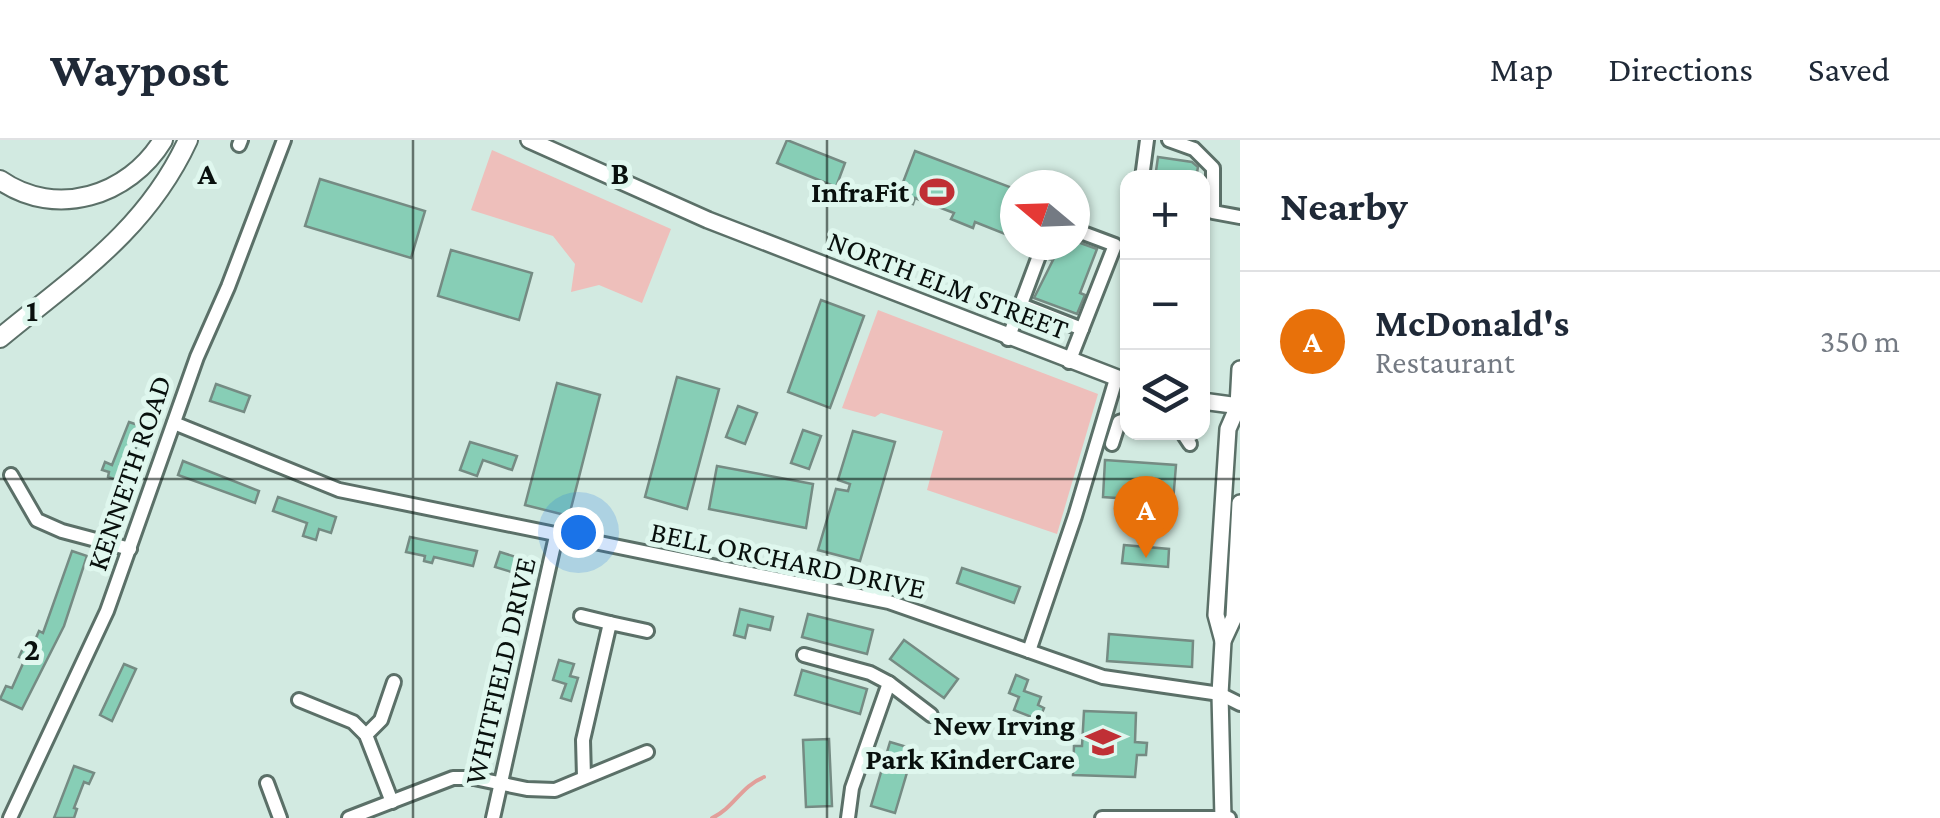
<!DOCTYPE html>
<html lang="en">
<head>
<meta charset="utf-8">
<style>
  :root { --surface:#fff; --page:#f6f6f7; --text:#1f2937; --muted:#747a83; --line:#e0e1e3; --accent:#0f766e }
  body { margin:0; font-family:"Crimson Pro",serif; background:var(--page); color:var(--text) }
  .controls { position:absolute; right:30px; top:30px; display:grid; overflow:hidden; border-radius:20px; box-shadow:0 2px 8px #0004 }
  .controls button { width:90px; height:90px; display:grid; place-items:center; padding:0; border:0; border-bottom:2px solid var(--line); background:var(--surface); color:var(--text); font:50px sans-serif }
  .compass { position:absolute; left:1000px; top:30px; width:90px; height:90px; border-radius:50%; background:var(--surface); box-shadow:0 2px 8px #0004; rotate:289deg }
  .you { position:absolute; left:578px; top:392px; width:35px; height:35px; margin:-25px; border:8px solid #fff; border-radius:50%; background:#1a73e8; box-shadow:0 0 0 15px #1a73e833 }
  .badge { display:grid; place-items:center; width:65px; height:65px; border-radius:50%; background:var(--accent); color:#fff; font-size:32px; font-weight:700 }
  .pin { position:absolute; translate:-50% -82px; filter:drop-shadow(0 2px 5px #0008) }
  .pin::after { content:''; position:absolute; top:52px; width:35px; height:30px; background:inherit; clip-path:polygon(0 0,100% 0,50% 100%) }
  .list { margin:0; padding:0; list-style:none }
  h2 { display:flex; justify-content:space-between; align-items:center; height:130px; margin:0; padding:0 40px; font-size:42px }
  h2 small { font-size:32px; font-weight:400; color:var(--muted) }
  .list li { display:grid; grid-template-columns:65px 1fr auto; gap:30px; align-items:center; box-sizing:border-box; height:140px; padding:0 40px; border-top:2px solid var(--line) }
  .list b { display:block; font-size:38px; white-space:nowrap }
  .list p { margin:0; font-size:32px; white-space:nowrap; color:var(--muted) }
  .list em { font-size:32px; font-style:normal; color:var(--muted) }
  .icon { flex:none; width:55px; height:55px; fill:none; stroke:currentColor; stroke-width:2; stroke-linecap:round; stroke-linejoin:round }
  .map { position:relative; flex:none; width:1240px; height:678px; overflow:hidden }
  header { display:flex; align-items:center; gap:60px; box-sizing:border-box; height:140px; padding:0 50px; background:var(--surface); border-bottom:2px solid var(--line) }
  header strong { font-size:48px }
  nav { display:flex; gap:55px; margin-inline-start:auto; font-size:35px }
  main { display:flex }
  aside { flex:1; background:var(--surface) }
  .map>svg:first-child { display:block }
  .green { fill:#eebfbb }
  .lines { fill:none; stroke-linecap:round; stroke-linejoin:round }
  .stream { stroke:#e19f9a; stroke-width:4 }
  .building { fill:#87ceb6; stroke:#758b83; stroke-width:2.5 }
  .minor-casing { stroke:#5b7068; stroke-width:18 }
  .major-casing { stroke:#5b7068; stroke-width:20 }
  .highway-casing { stroke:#5b7068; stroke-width:22 }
  .minor { stroke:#fff; stroke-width:12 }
  .major { stroke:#fff; stroke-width:15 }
  .highway { stroke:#fff; stroke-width:18 }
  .grid { fill:none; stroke:#08100d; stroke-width:2.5; stroke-opacity:0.55 }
  .labels { text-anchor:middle; stroke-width:10; stroke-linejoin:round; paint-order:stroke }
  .poi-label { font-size:30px; font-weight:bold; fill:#08100d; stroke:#dff7ee; text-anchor:end }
  .street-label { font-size:30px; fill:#08100d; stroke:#dff7ee }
  .grid-label { font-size:32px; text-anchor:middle; font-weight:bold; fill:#08100d; stroke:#dff7ee; stroke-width:10; stroke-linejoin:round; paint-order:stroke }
</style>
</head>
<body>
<header>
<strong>Waypost</strong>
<nav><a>Map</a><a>Directions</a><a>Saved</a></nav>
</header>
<main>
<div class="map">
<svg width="1240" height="678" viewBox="0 0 1240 678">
  <rect width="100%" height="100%" fill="#d2eae1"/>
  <g class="green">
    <path d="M492 10 671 89 642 163 599 145 571 152 575 124 553 96 471 70Z"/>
    <path d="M878 170 1098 254 1057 394 927 350 943 291 881 273 875 277 842 268Z"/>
  </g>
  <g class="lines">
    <path class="stream" d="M712 678C734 668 741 646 764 637"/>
  </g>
  <g class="building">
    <path d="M787 0 845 23 836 47 777 23Z"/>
    <path d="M915 11 1015 49V98L975 82 973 88 951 79 954 73 915 58 913 64 897 58Z"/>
    <path d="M1158 17 1192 22 1198 27 1196 38H1155Z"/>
    <path d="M320 39 425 71 411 118 305 86Z"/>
    <path d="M1075 101 1097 109 1080 153 1085 155 1077 174 1034 158 1053 120 1049 119 1053 105H1075Z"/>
    <path d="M451 110 532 133 519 180 438 156Z"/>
    <path d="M821 160 864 176 830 268 788 252Z"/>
    <path d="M677 237 719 249 687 369 645 357Z"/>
    <path d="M557 243 600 255 569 376 525 365Z"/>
    <path d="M216 244 250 256 244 272 210 261Z"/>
    <path d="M738 266 757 273 745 304 726 297Z"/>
    <path d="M129 282 144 287 123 342 108 337 109 332 102 330 105 322 112 325Z"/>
    <path d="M803 290 821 296 809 329 791 323Z"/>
    <path d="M853 291 895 302 860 421 818 410 836 349 848 351 850 344 838 340Z"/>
    <path d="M470 302 517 316 512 330 483 320 477 336 460 330Z"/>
    <path d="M1105 320 1176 325 1173 362 1103 357Z"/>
    <path d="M183 321 259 351 255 363 178 335Z"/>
    <path d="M717 326 813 344 806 388 709 369Z"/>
    <path d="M278 357 336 377 331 393 319 389 316 400 303 396 307 383 273 371Z"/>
    <path d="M410 397 477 411 473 426 434 417 432 423 424 421 425 416 406 412Z"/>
    <path d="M1124 405 1169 409 1168 427 1122 423Z"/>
    <path d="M72 411 87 416 64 486 22 569 0 559 6 546 12 548 25 519 19 517 25 504 32 507 39 491 43 493Z"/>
    <path d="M500 412 532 422 528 437 495 427Z"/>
    <path d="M962 428 1020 447 1014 463 957 443Z"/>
    <path d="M740 469 773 477 770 490 748 485 745 498 734 495Z"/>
    <path d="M808 474 873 490 867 514 802 497Z"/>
    <path d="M1109 494 1193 501 1192 527 1107 521Z"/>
    <path d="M904 500 958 539 944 558 890 519Z"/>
    <path d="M559 520 574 524 570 536 578 538 571 561 561 558 566 544 553 540Z"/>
    <path d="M124 524 136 529 112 581 100 575Z"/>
    <path d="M802 530 867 549 860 574 795 555Z"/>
    <path d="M1016 535 1028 540 1024 551 1041 557 1038 565 1044 568 1039 580 1014 570 1019 557 1009 553Z"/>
    <path d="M1084 571 1136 573 1135 602 1147 603 1146 615H1137L1135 637 1073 635 1074 606H1082Z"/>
    <path d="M829 599 832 666 806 667 803 600Z"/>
    <path d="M890 602 914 609 895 673 871 666Z"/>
    <path d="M74 626 94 633 89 644 84 642 74 668 77 669 74 678H54Z"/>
  </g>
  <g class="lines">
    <g class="minor-casing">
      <g id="minor">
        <path d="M1169 0 1194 9 1213 28V72L1240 77"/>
        <path d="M239 5 241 0"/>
        <path d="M1142 38 1147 0"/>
        <path d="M1021 165 1082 189"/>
        <path d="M1008 199 1043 105"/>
        <path d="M1069 222 1115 105 1075 90"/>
        <path d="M174 283 339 350 889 462 1103 537 1220 554 1240 564"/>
        <path d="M1182 292 1190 304"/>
        <path d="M1112 304 1119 282 1128 279"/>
        <path d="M11 335 37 380 62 391 130 409"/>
        <path d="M581 476 610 483"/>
        <path d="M1029 511 1075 376 1116 239"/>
        <path d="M804 515 870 533 889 543 852 648 848 678"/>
        <path d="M889 543 931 575"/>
        <path d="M299 560 353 582 366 595 392 662"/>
        <path d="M366 595 381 580 394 542"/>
        <path d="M584 637 583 600 610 483 647 491"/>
        <path d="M267 643 280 678"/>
        <path d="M10 678 107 471 197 217 228 147 284 0"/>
        <path d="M349 678 453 638H474L527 649 555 650 647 612"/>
        <path d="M493 678 556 396"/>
        <path d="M1102 678H1229"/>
      </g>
    </g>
    <g class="major-casing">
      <g id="major">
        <path d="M529 0 708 80 1128 242"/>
        <path d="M1202 261 1240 266"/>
        <path d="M1223 501 1216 475 1228 289 1238 266 1240 229"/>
        <path d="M1223 678 1220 554 1223 501 1234 477 1240 363"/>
      </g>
    </g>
    <g class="highway-casing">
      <g id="highway">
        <path d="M0 40C56 79 129 56 163 0"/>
        <path d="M0 198C75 136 146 91 188 0"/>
      </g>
    </g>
    <use href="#minor" class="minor"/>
    <use href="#major" class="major"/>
    <use href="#highway" class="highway"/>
  </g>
  <path class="grid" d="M413 0V678M827 0V678M0 339H1240"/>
  <defs>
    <g id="stadium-bare" transform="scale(2.7)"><path d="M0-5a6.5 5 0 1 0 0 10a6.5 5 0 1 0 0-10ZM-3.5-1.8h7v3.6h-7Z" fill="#c03035" stroke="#dff7ee" stroke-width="2.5" paint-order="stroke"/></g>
    <g id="school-bare" transform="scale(2.7)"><path d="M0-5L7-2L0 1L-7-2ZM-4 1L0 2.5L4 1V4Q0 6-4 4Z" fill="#c03035" stroke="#dff7ee" stroke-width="2.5" paint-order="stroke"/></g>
  </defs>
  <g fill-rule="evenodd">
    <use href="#stadium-bare" x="937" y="52"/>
    <use href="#school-bare" x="1103" y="602"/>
  </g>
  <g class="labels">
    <g class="poi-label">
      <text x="909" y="62">InfraFit</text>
      <text x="1075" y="595">New Irving<tspan x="1075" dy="34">Park KinderCare</tspan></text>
    </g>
    <g class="street-label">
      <text transform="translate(948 145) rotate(21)" y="10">NORTH ELM STREET</text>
      <text transform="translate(129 333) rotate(-71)" y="10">KENNETH ROAD</text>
      <text transform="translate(788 420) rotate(12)" y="10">BELL ORCHARD DRIVE</text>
      <text transform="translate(500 531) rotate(-77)" y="10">WHITFIELD DRIVE</text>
    </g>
  </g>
  <g class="grid-label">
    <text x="207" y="44">A</text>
    <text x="620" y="44">B</text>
    <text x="32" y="181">1</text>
    <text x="32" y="520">2</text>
  </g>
</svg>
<div class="controls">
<button>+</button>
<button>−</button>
<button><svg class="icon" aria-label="layers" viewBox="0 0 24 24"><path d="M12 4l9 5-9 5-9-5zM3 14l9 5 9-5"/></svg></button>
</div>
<svg class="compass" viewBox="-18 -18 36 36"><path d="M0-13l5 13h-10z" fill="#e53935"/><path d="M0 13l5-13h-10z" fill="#747a83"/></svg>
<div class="you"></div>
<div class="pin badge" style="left:1146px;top:418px;background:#e8710a">A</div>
</div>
<aside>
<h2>Nearby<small></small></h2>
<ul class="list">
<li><span class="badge" style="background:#e8710a">A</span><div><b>McDonald's</b><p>Restaurant</p></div><em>350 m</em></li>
</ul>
</aside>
</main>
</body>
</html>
